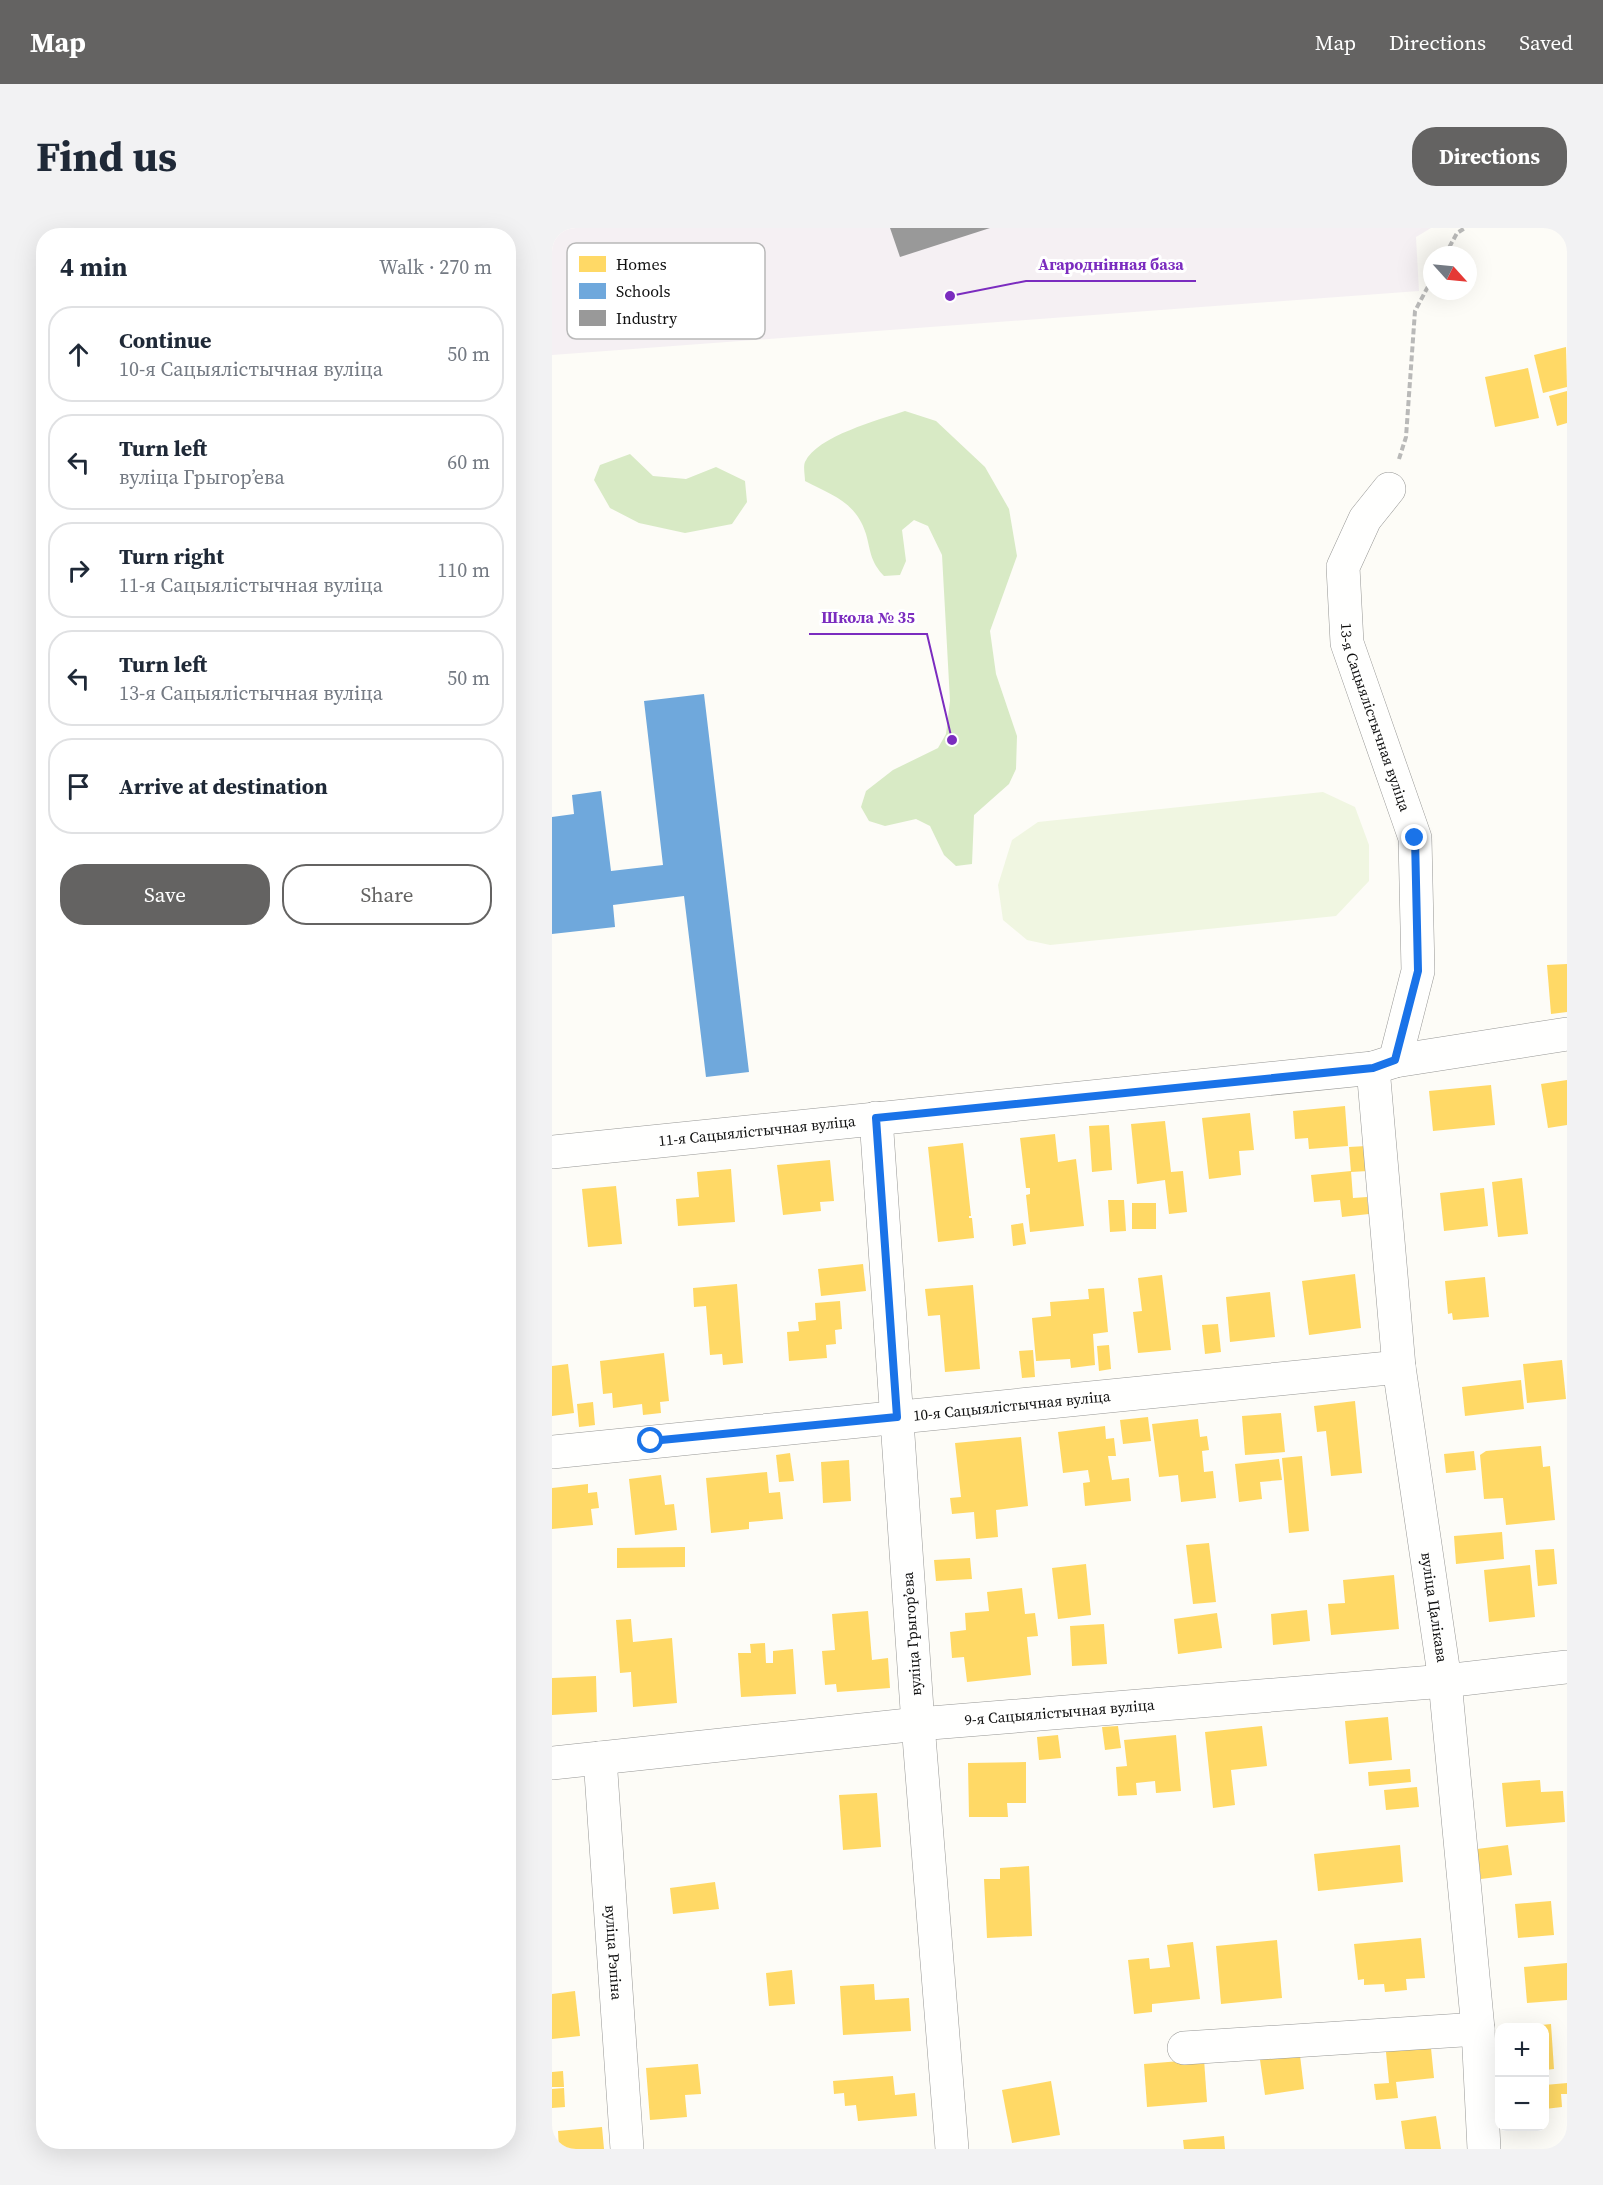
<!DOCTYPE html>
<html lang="en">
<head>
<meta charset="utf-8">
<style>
  :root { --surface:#fff; --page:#f2f2f3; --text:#1f2937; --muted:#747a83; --line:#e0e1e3; --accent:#646362 }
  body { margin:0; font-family:"Source Serif 4",serif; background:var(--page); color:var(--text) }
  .controls { position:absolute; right:18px; bottom:18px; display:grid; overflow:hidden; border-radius:12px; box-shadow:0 6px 24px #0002 }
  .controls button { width:54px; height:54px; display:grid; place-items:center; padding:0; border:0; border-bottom:2px solid var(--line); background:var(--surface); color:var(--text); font:30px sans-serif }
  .compass { position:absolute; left:871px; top:18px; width:54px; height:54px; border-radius:50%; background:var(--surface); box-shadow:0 6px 24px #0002; rotate:117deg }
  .stop { position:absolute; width:18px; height:18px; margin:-14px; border:4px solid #1a73e8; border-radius:50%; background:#fff }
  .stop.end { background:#1a73e8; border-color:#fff; box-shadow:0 2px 6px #0008 }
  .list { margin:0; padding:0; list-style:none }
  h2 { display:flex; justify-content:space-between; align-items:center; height:78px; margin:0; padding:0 24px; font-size:26px }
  h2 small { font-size:20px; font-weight:400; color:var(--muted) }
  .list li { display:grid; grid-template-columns:39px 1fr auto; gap:18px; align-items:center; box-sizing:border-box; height:96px; margin:0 12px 12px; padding:0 12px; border:2px solid var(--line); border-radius:24px }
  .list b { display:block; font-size:22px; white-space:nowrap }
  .list p { margin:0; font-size:20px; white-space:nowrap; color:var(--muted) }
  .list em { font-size:20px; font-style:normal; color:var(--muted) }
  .actions { display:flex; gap:12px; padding:18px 24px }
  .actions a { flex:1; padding:14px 0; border:2px solid var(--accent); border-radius:24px; text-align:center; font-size:21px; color:var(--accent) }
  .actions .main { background:var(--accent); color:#fff }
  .icon { flex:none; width:33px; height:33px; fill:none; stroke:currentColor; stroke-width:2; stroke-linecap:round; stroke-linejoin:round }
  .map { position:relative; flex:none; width:1015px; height:1921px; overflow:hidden; border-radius:24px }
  header { display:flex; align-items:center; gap:36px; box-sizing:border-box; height:84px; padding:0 30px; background:var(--accent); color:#fff }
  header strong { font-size:28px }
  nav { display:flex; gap:33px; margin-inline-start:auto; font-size:21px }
  .intro { display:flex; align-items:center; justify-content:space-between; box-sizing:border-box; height:144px; padding:0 36px }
  h1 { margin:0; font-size:42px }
  .button { padding:15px 27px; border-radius:24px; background:var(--accent); color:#fff; font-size:21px; font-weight:700 }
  main { display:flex; gap:36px; padding:0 36px }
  aside { flex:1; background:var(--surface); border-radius:24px; box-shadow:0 6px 24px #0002 }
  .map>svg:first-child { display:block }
  .industrial { fill:#f5f0f3 }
  .forest { fill:#d8eac5 }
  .pitch { fill:#f0f6e1 }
  .homes { fill:#ffd966 }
  .schools { fill:#6fa8dc }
  .industry { fill:#999 }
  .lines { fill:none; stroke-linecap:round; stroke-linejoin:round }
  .minor-casing { stroke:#979795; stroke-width:34 }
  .path { stroke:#b9b9b8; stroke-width:4; stroke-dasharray:6 3; stroke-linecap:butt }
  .minor { stroke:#fffffe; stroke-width:33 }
  .route { stroke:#1a73e8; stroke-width:8 }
  .labels { text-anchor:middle; stroke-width:6; stroke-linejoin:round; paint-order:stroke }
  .street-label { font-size:15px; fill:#111; stroke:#fff }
  .key { fill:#fff; stroke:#b8b8b8; stroke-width:1.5 }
  .key-label { font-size:16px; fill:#111 }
  .leader { fill:none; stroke:#7b2cbf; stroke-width:2 }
  .callout-dot { fill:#7b2cbf; stroke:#fff; stroke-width:2 }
  .callout-label { font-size:16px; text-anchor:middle; font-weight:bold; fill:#7b2cbf; stroke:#fff; stroke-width:6; stroke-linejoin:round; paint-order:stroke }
</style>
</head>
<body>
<header>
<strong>Map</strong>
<nav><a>Map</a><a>Directions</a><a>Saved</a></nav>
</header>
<div class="intro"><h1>Find us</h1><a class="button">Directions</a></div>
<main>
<aside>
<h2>4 min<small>Walk · 270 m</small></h2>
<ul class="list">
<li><svg class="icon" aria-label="ahead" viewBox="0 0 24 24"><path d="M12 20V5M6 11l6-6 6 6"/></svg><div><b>Continue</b><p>10-я Сацыялістычная вуліца</p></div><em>50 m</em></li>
<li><svg class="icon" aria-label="left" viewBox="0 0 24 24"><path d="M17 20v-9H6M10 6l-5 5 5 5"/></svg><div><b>Turn left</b><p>вуліца Грыгорʼева</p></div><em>60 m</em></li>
<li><svg class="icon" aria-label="right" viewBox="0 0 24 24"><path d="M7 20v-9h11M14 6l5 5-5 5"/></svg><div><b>Turn right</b><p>11-я Сацыялістычная вуліца</p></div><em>110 m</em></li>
<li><svg class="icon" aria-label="left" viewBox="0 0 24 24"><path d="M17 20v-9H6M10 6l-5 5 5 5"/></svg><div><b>Turn left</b><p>13-я Сацыялістычная вуліца</p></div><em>50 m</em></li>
<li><svg class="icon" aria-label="arrive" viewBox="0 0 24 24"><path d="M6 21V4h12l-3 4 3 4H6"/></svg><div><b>Arrive at destination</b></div></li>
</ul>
<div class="actions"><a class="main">Save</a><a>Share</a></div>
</aside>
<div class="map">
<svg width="1015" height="1921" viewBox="0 0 1015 1921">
  <rect width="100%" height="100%" fill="#fdfcf7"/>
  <path class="industrial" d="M0 0H879L864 9 867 63 0 127Z"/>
  <g class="forest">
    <path d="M353 183 384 193 433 239 457 281 465 328 438 403 444 446 465 508 464 541 457 556 422 587 420 636 404 638 392 627 378 598 364 591 333 598 317 593 309 579 314 563 341 542 386 520 394 506 398 473 390 327 376 298 362 292 350 302 354 333 348 347 332 348C318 333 319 324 314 306 304 274 280 267 253 253 253 247 251 239 253 234 265 208 327 192 353 183Z"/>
    <path d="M78 226 101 248 134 251 164 239 193 253 195 274 180 296 133 305 87 295 58 280 42 252 48 237Z"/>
  </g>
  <path class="pitch" d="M771 564 803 579 817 617V653L784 688 498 717 475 712 451 692 446 657 460 612 486 594Z"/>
  <g class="homes">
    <path d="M1014 119 1015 159 991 165 982 127Z"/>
    <path d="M976 140 987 190 943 199 933 149Z"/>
    <path d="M1015 163V195L1005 198 997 168Z"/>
    <path d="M1015 736V784L999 786 995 737Z"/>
    <path d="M1015 852V897L996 900 989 856Z"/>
    <path d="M939 857 943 897 881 903 877 863Z"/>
    <path d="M793 878 796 918 757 921 756 910 743 911 741 883Z"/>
    <path d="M698 885 702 922 687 923 689 947 657 951 650 890Z"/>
    <path d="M613 893 619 944 631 943 635 984 617 986 613 952 585 956 579 896Z"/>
    <path d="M557 897 560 942 540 944 537 898Z"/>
    <path d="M503 906 506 934 524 931 532 998 478 1004 474 967 478 966V960H474L468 910Z"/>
    <path d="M411 915 419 988H417V990H420L422 1010 386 1014 376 919Z"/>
    <path d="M814 918 816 943 799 944 797 919Z"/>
    <path d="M278 932 282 973 268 974 269 983 231 987 225 937Z"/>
    <path d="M179 941 183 994 126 998 124 971 147 969 145 944Z"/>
    <path d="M799 943 801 970 815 969 817 986 790 989 788 972 762 974 759 947Z"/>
    <path d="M970 950 976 1006 946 1009 940 954Z"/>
    <path d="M64 958 70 1016 36 1019 30 961Z"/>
    <path d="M932 960 936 998 892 1003 888 965Z"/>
    <path d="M556 972H572L574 1003 558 1004Z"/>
    <rect x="580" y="975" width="24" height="26"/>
    <path d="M471 995 474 1016 461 1018 459 997Z"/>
    <path d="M311 1036 314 1063 269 1068 266 1041Z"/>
    <path d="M803 1046 809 1100 757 1107 750 1053Z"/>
    <path d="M610 1047 619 1122 586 1125 581 1084 590 1083 586 1050Z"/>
    <path d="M933 1049 937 1089 901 1092 900 1085 896 1086 893 1053Z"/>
    <path d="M185 1056 191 1135 171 1137 170 1126 158 1127 154 1078 142 1079 141 1060Z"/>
    <path d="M421 1057 428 1141 393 1144 388 1087 376 1088 373 1061Z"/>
    <path d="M552 1060 556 1104 541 1106 543 1137 519 1140 518 1131 484 1133 480 1090 499 1088 498 1074 537 1071 536 1061Z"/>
    <path d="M718 1064 723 1109 678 1114 674 1069Z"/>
    <path d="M288 1073 290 1101 283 1102 284 1116 274 1117 275 1130 237 1133 235 1104 247 1103 246 1094 264 1092 263 1075Z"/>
    <path d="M666 1096 669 1124 653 1126 650 1097Z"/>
    <path d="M557 1117 559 1141 547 1143 545 1118Z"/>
    <path d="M481 1122 483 1149 470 1150 467 1123Z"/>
    <path d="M112 1125 117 1173 108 1174 109 1185 91 1187 90 1176 61 1180 60 1165 51 1166 48 1133Z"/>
    <path d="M1010 1132 1014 1171 975 1175 971 1136Z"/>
    <path d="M16 1136 22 1185 0 1188V1138Z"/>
    <path d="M969 1152 972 1181 913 1188 910 1159Z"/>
    <path d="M803 1173 810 1245 779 1248 774 1203 765 1204 762 1178Z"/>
    <path d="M41 1174 43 1197 27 1199 25 1176Z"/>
    <path d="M729 1185 733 1224 693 1227 690 1188Z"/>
    <path d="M596 1189 599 1213 571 1216 568 1192Z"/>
    <path d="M646 1191 648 1209 655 1208 657 1222 650 1223 652 1244 661 1243 664 1270 629 1274 626 1247 607 1249 600 1196Z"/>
    <path d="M553 1198 554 1211 562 1210 564 1228H556L560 1252 577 1250 579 1273 533 1278 531 1255 538 1254 536 1242 511 1245 506 1204Z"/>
    <path d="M469 1209 476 1278 444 1282 446 1309 424 1311 422 1284 400 1286 398 1270 409 1269 403 1215Z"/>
    <path d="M989 1218 991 1239 998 1238 1003 1292 954 1297 951 1270 932 1271 928 1227 934 1223Z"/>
    <path d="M922 1223 924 1242 894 1245 892 1226Z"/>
    <path d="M238 1225 242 1253 227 1254 224 1227Z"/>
    <path d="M750 1228 757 1303 737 1305 730 1230Z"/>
    <path d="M727 1231 730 1252 708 1254 710 1271 687 1274 683 1236Z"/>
    <path d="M297 1232 299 1273 271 1275 269 1234Z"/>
    <path d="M215 1244 217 1265 228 1264 231 1291 197 1294V1301L159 1305 154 1250Z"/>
    <path d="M109 1247 113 1277 122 1276 125 1302 83 1307 77 1251Z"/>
    <path d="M36 1256V1265L45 1264 47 1280 39 1281 41 1297 0 1301V1260Z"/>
    <path d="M950 1304 952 1331 904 1336 902 1308Z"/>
    <path d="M657 1315 664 1374 641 1376 634 1317Z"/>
    <path d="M133 1319V1339L65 1340V1320Z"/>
    <path d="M1002 1321 1005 1356 986 1358 983 1322Z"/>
    <path d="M418 1330 420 1351 384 1353 382 1332Z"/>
    <path d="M534 1336 539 1387 506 1391 500 1340Z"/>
    <path d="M978 1337 983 1389 937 1394 932 1342Z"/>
    <path d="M842 1347 847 1401 779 1407 776 1376 793 1375 791 1352Z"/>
    <path d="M470 1360 473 1386 483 1385 486 1408 475 1409 479 1447 415 1454 412 1429 400 1430 398 1404 414 1402 413 1385 437 1383 435 1364Z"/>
    <path d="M755 1382 758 1413 721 1417 719 1386Z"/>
    <path d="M316 1383 320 1432 336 1430 338 1460 285 1464 284 1456 273 1457 270 1423 283 1422 280 1386Z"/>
    <path d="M665 1385 670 1420 626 1426 622 1391Z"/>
    <path d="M79 1391 81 1414 120 1410 125 1475 81 1479 79 1444 68 1445 64 1392Z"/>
    <path d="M552 1396 555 1436 520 1438 518 1398Z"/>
    <path d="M213 1415 214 1435H221V1423L241 1421 244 1466 189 1469 186 1425H199L198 1416Z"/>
    <path d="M44 1448 45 1484 0 1487V1450Z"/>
    <path d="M836 1489 840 1532 797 1536 793 1493Z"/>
    <path d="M566 1498 569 1520 553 1522 550 1499Z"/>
    <path d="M710 1498 715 1538 679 1542 683 1577 661 1580 653 1504Z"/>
    <path d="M506 1507 509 1530 487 1532 485 1509Z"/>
    <path d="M624 1507 629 1563 604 1565 603 1553 584 1555 585 1567 566 1568 564 1539 575 1538 572 1512Z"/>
    <path d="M474 1534V1575H455L456 1589H417L416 1535Z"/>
    <path d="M858 1541 859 1554 817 1558 816 1544Z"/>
    <path d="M988 1552 989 1564 1011 1563 1013 1594 954 1599 950 1555Z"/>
    <path d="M865 1559 867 1579 834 1582 832 1562Z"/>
    <path d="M325 1565 329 1619 291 1622 287 1567Z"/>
    <path d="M848 1617 851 1654 766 1663 762 1626Z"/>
    <path d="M956 1617 960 1647 929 1651 925 1621Z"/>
    <path d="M477 1638 480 1708 435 1710 432 1651H448V1640Z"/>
    <path d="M163 1654 167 1681 121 1686 118 1660Z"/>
    <path d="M999 1673 1002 1707 966 1710 963 1676Z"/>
    <path d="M869 1710 873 1750 854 1751 855 1762 833 1764 832 1756 812 1757V1751L806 1752 802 1716Z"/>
    <path d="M725 1712 730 1770 669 1776 664 1718Z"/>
    <path d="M641 1714 648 1771 600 1776V1784L582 1786 576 1732 597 1730 598 1741 618 1739 615 1717Z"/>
    <path d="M1015 1735V1772L975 1775 972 1739Z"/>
    <path d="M240 1742 243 1776 217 1778 214 1745Z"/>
    <path d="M322 1756 323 1772 357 1770 359 1803 291 1807 288 1758Z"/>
    <path d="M23 1763 28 1808 0 1811V1766Z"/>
    <path d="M999 1796 1002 1841 993 1842V1800H980V1798Z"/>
    <path d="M878 1810 882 1850 844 1854 846 1870 824 1872 822 1856 837 1855 833 1814Z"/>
    <path d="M747 1819 752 1861 713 1867 707 1825Z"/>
    <path d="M652 1831 655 1874 595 1879 592 1836Z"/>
    <path d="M146 1836 149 1866 133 1867 135 1889 98 1892 94 1840Z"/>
    <path d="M11 1843 12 1859H0V1844Z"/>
    <path d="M341 1848 343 1867 363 1865 365 1888 306 1893 304 1877 293 1878 292 1865 282 1866 281 1853Z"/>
    <path d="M499 1853 508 1907 460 1915 450 1862Z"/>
    <path d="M1015 1855V1866H1009L1010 1879 993 1881V1857Z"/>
    <path d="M12 1860 13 1879 0 1880V1861Z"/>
    <path d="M884 1888 889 1921H853L849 1893Z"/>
    <path d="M50 1899 52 1921H7L6 1903Z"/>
    <path d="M672 1908 673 1921H632L631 1912Z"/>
  </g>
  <path class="schools" d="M152 466 197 844 154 849 132 668 61 677 63 699 0 706V589L22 586 20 567 49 563 59 643 111 637 92 473Z"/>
  <path class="industry" d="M338 0H438L348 29Z"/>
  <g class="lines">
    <g class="minor-casing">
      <g id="minor">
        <path id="s1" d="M837 261 813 291 791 339 795 415 863 610 866 743 843 833"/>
        <path id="s2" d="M821 840 847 1139 893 1453 926 1801 932 1921"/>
        <path d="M324 890 366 1496 400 1921"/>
        <path id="s3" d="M0 924 821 840 843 833 1015 806"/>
        <path id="s4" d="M0 1224 847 1139"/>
        <path id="s5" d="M48 1530 75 1921"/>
        <path id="s6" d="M0 1535 366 1496 893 1453 1015 1439"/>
        <path d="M632 1820 926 1801"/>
      </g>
    </g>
    <g class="path">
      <path d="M893 27 905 5 913 0"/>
      <path d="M847 231 854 209 863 83 880 51"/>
    </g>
    <use href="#minor" class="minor"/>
  </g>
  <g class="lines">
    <path class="route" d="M99 1213 345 1189 324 890 821 840 843 832 866 743 863 610"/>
  </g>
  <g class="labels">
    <g class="street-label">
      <text dy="5" stroke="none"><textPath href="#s1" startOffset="246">13-я Сацыялістычная вуліца</textPath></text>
      <text dy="5" stroke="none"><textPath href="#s3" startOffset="206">11-я Сацыялістычная вуліца</textPath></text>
      <text dy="5" stroke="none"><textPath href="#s4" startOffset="462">10-я Сацыялістычная вуліца</textPath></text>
      <text dy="5" stroke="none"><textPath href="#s2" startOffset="543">вуліца Цалікава</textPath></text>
      <text transform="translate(360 1406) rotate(-94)" y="5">вуліца Грыгорʼева</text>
      <text dy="5" stroke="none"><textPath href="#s6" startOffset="510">9-я Сацыялістычная вуліца</textPath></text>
      <text dy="5" stroke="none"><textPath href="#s5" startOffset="195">вуліца Рэпіна</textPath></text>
    </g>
  </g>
  <rect x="15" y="15" width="198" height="96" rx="9" class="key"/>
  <rect x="27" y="28" width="27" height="16" fill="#ffd966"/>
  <rect x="27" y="55" width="27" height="16" fill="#6fa8dc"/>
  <rect x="27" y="82" width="27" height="16" fill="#999"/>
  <g class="key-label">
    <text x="64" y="42">Homes</text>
    <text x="64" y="69">Schools</text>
    <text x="64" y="96">Industry</text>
  </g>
  <path class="leader" d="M398 68L474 53H644M400 512L375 406H257"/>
  <g class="callout-dot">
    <circle cx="398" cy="68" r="6"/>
    <circle cx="400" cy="512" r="6"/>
  </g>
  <g class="callout-label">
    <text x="559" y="42">Агароднінная база</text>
    <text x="316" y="395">Школа № 35</text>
  </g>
</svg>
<div class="controls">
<button>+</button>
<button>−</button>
</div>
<svg class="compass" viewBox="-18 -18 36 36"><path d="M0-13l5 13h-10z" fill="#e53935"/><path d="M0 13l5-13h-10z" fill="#747a83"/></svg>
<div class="stop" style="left:99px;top:1213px"></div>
<div class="stop end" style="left:863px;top:610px"></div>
</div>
</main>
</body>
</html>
